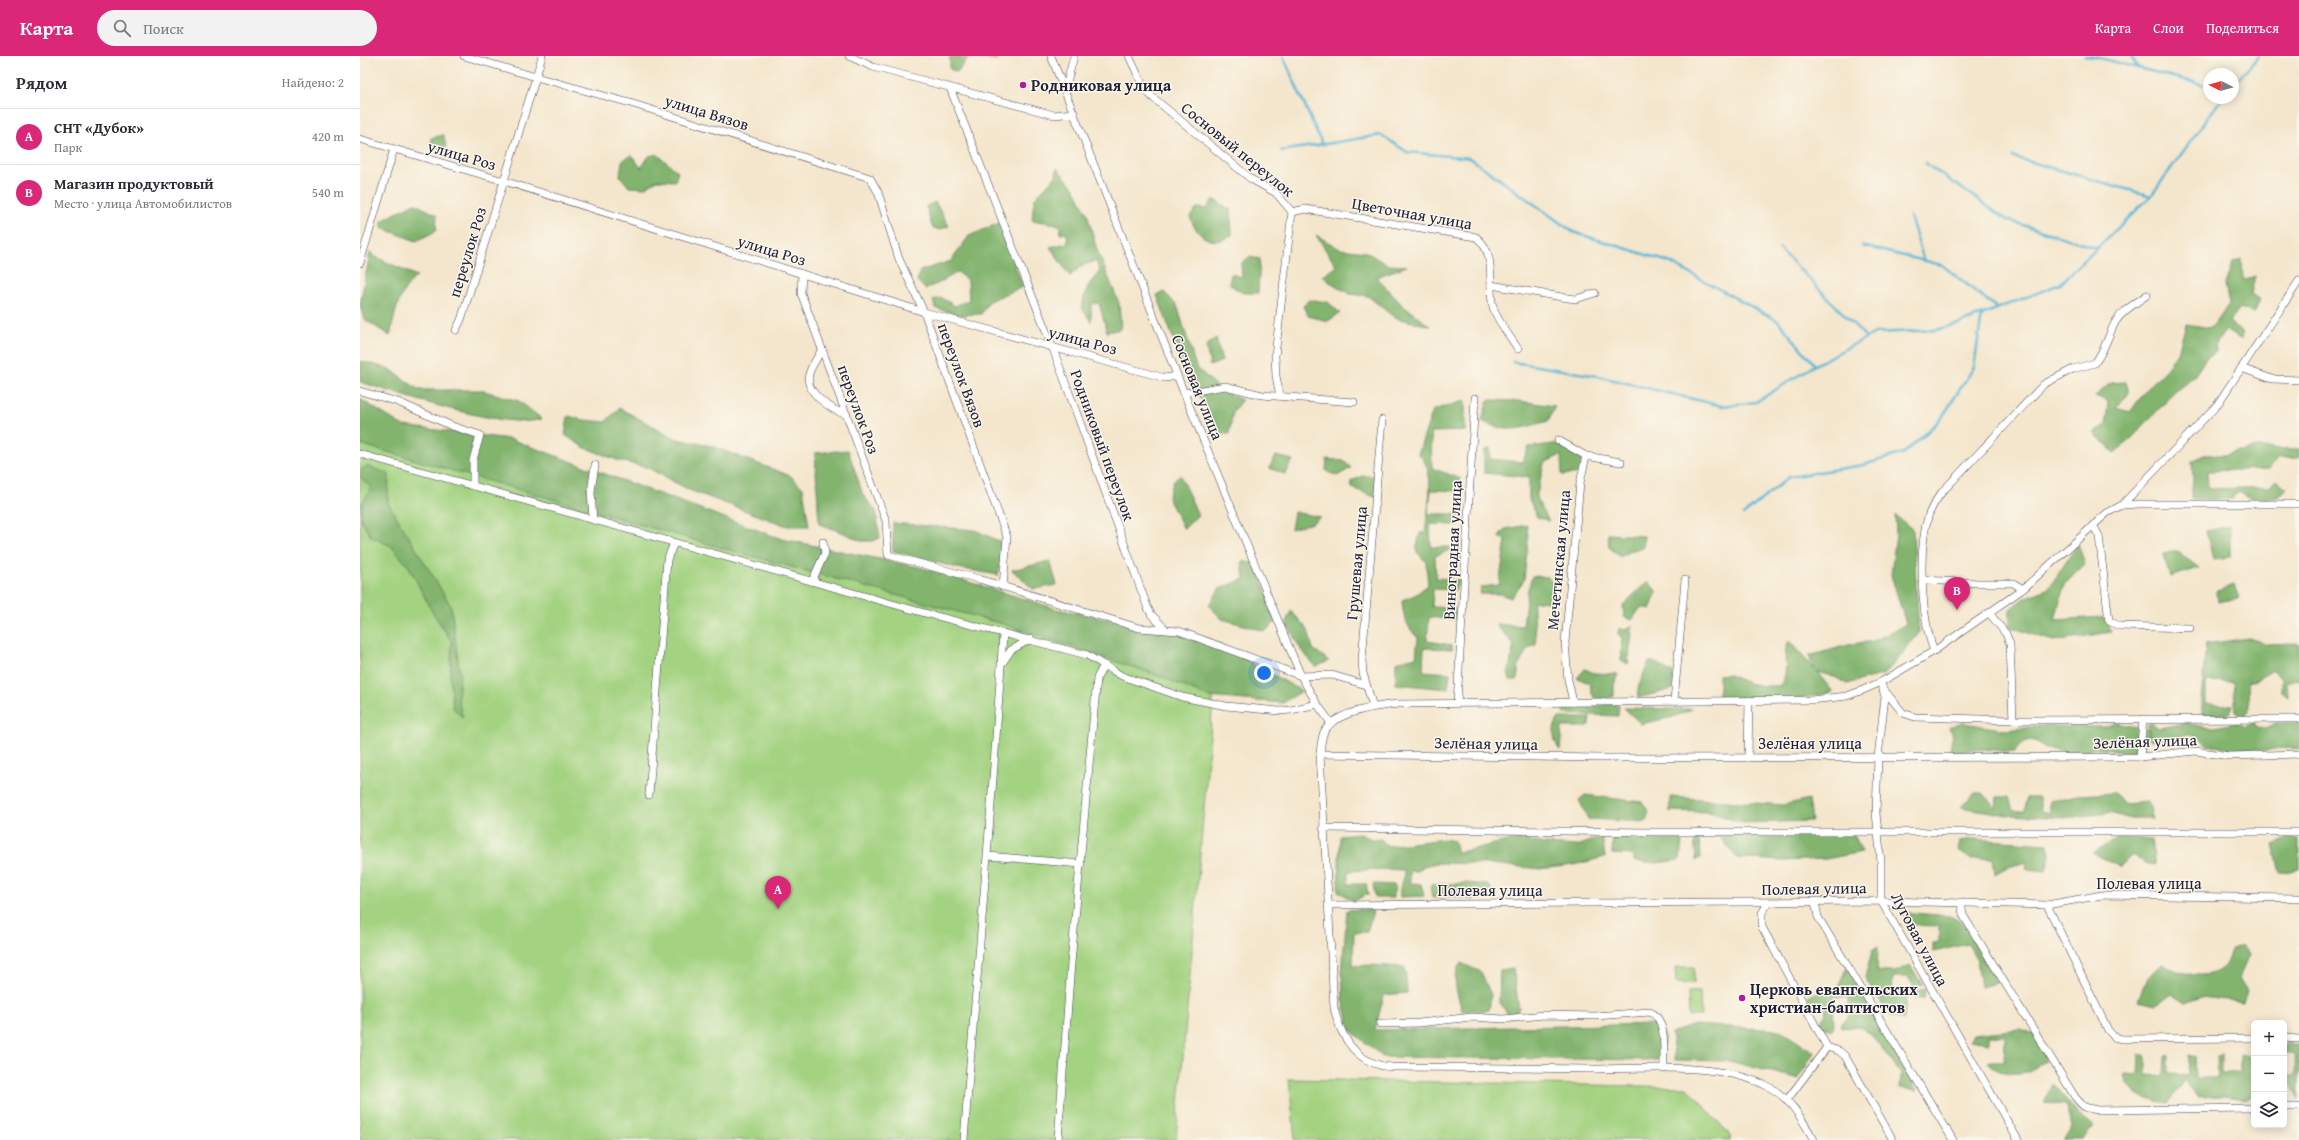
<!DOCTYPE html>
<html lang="ru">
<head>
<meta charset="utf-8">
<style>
  :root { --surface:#fff; --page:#f2f2f3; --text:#2b2b33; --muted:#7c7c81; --line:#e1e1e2; --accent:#db2777 }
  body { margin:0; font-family:"Gentium Book Plus",serif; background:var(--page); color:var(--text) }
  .controls { position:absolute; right:12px; bottom:12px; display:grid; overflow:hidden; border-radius:6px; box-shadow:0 2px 10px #0003 }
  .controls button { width:36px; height:36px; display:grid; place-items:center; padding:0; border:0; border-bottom:1px solid var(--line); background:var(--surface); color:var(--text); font:20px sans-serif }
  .compass { position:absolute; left:1843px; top:12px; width:36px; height:36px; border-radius:50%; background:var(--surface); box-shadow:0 2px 10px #0003; rotate:276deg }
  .you { position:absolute; left:904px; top:617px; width:14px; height:14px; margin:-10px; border:3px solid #fff; border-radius:50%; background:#1a73e8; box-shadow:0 0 0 6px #1a73e833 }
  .badge { display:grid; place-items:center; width:26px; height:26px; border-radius:50%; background:var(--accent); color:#fff; font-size:13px; font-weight:700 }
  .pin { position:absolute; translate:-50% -33px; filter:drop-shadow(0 1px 2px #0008) }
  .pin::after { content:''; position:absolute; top:21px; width:14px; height:12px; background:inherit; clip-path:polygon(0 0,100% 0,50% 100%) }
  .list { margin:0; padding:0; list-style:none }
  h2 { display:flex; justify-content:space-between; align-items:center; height:52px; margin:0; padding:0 16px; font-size:17px }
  h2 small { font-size:13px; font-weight:400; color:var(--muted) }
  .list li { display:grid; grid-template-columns:26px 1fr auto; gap:12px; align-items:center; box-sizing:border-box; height:56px; padding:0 16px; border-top:1px solid var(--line) }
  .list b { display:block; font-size:15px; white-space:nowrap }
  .list p { margin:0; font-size:13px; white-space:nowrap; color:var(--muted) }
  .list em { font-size:13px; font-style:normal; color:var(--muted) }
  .icon { flex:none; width:22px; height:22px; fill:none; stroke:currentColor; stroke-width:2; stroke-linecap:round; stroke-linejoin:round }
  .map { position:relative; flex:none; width:1939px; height:1084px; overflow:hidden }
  header { display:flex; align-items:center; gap:24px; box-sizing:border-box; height:56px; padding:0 20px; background:var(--accent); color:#fff }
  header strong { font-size:19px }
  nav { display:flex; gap:22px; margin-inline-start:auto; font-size:14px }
  .search { width:280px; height:36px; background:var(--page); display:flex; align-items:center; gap:10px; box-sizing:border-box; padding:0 14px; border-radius:22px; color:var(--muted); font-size:15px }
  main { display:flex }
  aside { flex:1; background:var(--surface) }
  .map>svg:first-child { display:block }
  .green { fill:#a3d280; stroke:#627a5e }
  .forest { fill:#82b46e; stroke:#526b54 }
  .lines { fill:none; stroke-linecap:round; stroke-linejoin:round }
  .stream { stroke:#58b5d6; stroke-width:2.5 }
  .street-casing { stroke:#423f51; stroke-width:8 }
  .street { stroke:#fff; stroke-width:7 }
  .poi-dot { fill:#b5179e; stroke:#fbf7ec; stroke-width:1.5 }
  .labels { text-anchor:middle; stroke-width:3; stroke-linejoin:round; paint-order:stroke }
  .poi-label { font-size:16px; font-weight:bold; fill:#22223b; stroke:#fbf7ec; text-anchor:start }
  .street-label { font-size:16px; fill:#22223b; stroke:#fbf7ec }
</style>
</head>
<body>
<header>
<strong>Карта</strong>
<div class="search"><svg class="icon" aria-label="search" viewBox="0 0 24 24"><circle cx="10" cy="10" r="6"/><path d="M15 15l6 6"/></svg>Поиск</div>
<nav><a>Карта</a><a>Слои</a><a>Поделиться</a></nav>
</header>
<main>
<aside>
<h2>Рядом<small>Найдено: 2</small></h2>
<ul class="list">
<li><span class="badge">A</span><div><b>СНТ «Дубок»</b><p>Парк</p></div><em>420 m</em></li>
<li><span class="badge">B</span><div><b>Магазин продуктовый</b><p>Место · улица Автомобилистов</p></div><em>540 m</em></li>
</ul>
</aside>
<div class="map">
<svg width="1939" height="1084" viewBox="0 0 1939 1084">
  <rect width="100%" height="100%" fill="#fbf7ec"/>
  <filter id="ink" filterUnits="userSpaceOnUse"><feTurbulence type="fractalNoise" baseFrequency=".025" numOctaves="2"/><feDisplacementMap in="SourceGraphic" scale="8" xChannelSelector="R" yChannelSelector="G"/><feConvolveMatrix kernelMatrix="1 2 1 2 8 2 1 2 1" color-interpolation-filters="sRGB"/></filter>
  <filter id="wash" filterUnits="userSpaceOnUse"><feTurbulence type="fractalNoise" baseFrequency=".012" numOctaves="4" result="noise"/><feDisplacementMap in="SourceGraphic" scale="16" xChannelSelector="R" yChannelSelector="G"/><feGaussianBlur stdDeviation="0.9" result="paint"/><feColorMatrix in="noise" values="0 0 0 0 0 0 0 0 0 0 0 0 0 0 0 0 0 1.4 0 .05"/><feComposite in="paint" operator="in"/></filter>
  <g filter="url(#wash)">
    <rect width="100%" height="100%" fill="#f4e6cc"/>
    <g class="green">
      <path d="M0 374 855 621 816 1084H0Z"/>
      <path d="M1315 911H1334V927H1316Z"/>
      <path d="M1328 936H1340L1341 960H1329Z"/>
      <path d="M929 1023 1327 1031 1370 1079V1084H935Z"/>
    </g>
    <g class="forest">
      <path d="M590 0H638V4L608 2 597 16 590 13Z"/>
      <path d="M84 79 87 97 71 91V82Z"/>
      <path d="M297 98 318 116 315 125 297 124 284 132 269 131 260 120 262 105 272 99 281 112 289 100Z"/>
      <path d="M697 112 714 132 727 157 736 191 759 247 761 273 747 276 739 247 731 248V266L721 251 728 230 740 215 736 205 721 210 710 220 690 191 708 187 707 177 700 178 701 171 696 168 672 164 674 143 696 120Z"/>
      <path d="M853 143 871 154 872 179C852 192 837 181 830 161L837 152 847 153Z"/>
      <path d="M575 146 589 170 579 174 572 171 566 150Z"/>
      <path d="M54 147 77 159 76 175 56 185 22 172V165Z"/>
      <path d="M639 167 663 231 629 245 621 258 600 259 575 252 573 244 582 242 595 250 609 244 608 225 598 216 579 227 565 233 557 225 560 215 591 205 609 180Z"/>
      <path d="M956 179 980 193 1006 196 1028 209 1047 210 1016 221 1042 249 1070 270 1035 262 1008 240 990 238 971 227 963 220 976 210Z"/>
      <path d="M10 196 16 201 57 220C37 238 36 255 30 280L4 263 0 249Z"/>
      <path d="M889 201 900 203 898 237H883L869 228 871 218 882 221 881 208Z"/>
      <path d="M1882 203 1883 224 1895 220 1891 238 1900 244 1894 257 1880 252 1869 266 1884 277 1880 283 1865 274 1855 290 1856 296 1846 302 1835 319 1815 336 1768 386 1754 397 1734 377 1746 368 1748 345 1735 340 1751 327 1766 326 1769 337 1756 352 1770 356 1786 334 1807 312 1819 293 1826 268 1851 272 1869 248 1865 228 1873 206Z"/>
      <path d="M804 236 817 249 836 311 863 336 882 344 873 355 869 378H857L845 348 829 325 797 239Z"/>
      <path d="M949 244 968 246 980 257 968 265 948 260 943 250Z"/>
      <path d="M856 282 862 305 850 310 846 290Z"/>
      <path d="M0 305 30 313 59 334H121L159 345 182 363C147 375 39 338 0 326Z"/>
      <path d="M0 343 43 370 150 383 422 483 563 512 697 553 847 582 942 635 923 647 848 641 802 621 643 568 376 496 0 388Z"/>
      <path d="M1128 344 1158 345 1195 350 1188 365C1162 372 1147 379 1122 365Z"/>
      <path d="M1105 345V375L1071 376 1072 412 1101 423 1098 435 1071 434 1068 458H1101L1099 469 1070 468 1071 491H1098L1075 500 1076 522 1100 524 1095 534 1073 533 1072 551 1095 552V564L1069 561 1067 585 1091 589 1093 593 1064 592 1063 615 1090 617 1088 633 1036 628V606L1056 601 1058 582C1047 571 1043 561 1042 544L1055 539 1068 529 1066 506 1056 495 1060 477H1065C1067 454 1078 414 1058 398L1073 354Z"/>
      <path d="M259 352 317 383 351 390 431 420 443 432 449 470H427L329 434 288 412 257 404 223 391 205 379 208 360 224 364 245 366Z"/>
      <path d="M1202 387 1220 397 1222 417 1202 419 1201 399 1184 407 1176 442 1189 465 1177 461 1169 443V421L1124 417V395L1130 392V403L1162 406 1169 391Z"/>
      <path d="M1893 392 1939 393V402H1918L1909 413 1847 415 1848 433 1909 431 1917 424 1926 432 1918 441C1910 443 1900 445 1892 442 1886 440 1883 437 1877 436L1872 443H1831L1833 424 1832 405 1844 399H1864Z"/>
      <path d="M488 394 503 439 516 455 520 482 512 485H500L487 478 459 468 455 397Z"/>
      <path d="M916 400 933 404 925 418 909 412Z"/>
      <path d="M967 403 984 405 991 412 977 420 966 415Z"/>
      <path d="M6 410 29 418 28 447 91 550 100 619 98 643 103 662 93 652 90 619 92 586 73 557 49 511 31 490 11 481 1 464 2 447 11 431 0 421V415Z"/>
      <path d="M820 419 838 459 824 473 808 442 813 426Z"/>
      <path d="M1003 420H1017L1015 441 992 432 991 425Z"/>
      <path d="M934 456 960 461 952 467 931 473Z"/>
      <path d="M1535 459 1553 474 1559 577 1525 618 1487 628 1475 621 1457 616 1473 636C1437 644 1395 648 1359 641V619C1372 617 1372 621 1383 625 1395 630 1406 630 1419 630 1432 617 1420 601 1429 585L1455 614 1449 600 1492 588 1514 585 1546 568 1531 519 1536 478Z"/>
      <path d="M533 467 615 474 643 487 638 519 598 512 533 495Z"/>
      <path d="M1167 469 1168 484 1164 524 1151 542 1140 538H1120L1121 531 1139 529 1146 484 1138 481 1145 473Z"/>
      <path d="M1870 470V501L1853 503 1846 475Z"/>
      <path d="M1248 478 1284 480 1283 491 1270 495 1260 501 1249 491Z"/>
      <path d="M1718 488 1725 508 1704 529 1695 564 1743 561 1752 576 1693 585 1650 571V553L1663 543 1689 532Z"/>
      <path d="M1817 495 1839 512 1810 521 1803 498Z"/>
      <path d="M690 505 697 529 673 533 652 514Z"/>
      <path d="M882 505 894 507 918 564 905 575 862 563 849 550 859 533 884 523Z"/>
      <path d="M1172 520 1188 521 1193 528 1191 546 1174 545C1173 560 1176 574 1176 589L1168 592 1159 609 1157 624H1150L1148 618 1154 589 1135 568 1163 570 1167 537Z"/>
      <path d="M1288 525 1297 536 1290 553 1281 551 1272 564 1264 561 1263 549Z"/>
      <path d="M1874 529 1879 542 1858 546 1857 535Z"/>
      <path d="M931 555 948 574 953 593 969 605 955 611 938 589 926 566Z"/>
      <path d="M1273 569 1268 608 1261 604 1262 582 1258 578 1259 572 1265 574Z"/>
      <path d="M1889 582 1906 588 1939 587V623L1927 627 1928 641 1922 636V623L1913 614 1894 625H1888L1889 654 1885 661 1876 656 1873 626 1846 625V648L1873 649 1870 658H1842V632L1846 588Z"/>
      <path d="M1289 605 1299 608 1309 616H1313V633L1278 642V632Z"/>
      <path d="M1225 613 1234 617 1258 618 1254 629V639L1247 643 1234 642 1229 627 1217 622Z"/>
      <path d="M1247 648 1259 649 1258 660 1204 658 1203 654 1206 650 1231 651Z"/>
      <path d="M1264 652 1332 653 1313 661 1281 668Z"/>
      <path d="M1199 662H1230L1229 669 1226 671H1202L1200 695C1193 684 1191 673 1199 662Z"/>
      <path d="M1880 666 1885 671 1894 666 1897 671 1905 672 1916 667 1939 666V693L1919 692 1903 695 1893 692 1885 694 1872 693 1847 689 1839 681 1830 679 1790 684 1789 675 1785 688 1772 696 1733 692 1722 697 1686 693C1673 680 1665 682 1655 696 1636 695 1614 690 1596 698L1589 696 1593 679 1589 671 1604 667 1647 674 1677 670 1743 671 1756 667 1789 674 1787 669 1791 667 1799 672 1825 667 1850 672Z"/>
      <path d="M1614 737H1623L1636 752 1637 741H1649L1653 755H1665L1667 741H1679L1681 755 1690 757V745L1718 739 1755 737 1764 748 1788 746 1793 762H1767L1750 757 1705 762 1648 759 1601 751Z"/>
      <path d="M1225 739 1282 746 1289 755 1286 766 1228 763 1219 744Z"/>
      <path d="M1311 741 1423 749 1449 743 1452 765 1382 767 1349 756 1309 755Z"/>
      <path d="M1493 776 1502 796 1466 803 1423 805 1377 802 1360 781H1339L1340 802 1336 804 1334 781 1322 784 1320 804 1295 807 1274 805 1273 799 1252 798 1253 782Z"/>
      <path d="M1000 778 1014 784 1021 783 1028 790 1084 783 1094 785 1097 797 1155 783 1186 788 1217 790 1242 781 1245 801 1214 809 1180 813 1131 808 1076 807 1064 810 1057 815H1050V827L1061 828 1064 840 1040 841C1038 828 1045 825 1044 814L1020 813 988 815V828H1006L1008 838 993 845 978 835 980 780Z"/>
      <path d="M1760 781 1791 784 1795 809 1785 807 1772 799 1760 811 1733 797Z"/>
      <path d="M1929 781 1939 783V813L1920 817 1913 788Z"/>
      <path d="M1613 783 1688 788 1690 798 1686 815 1666 813 1667 806 1647 811 1635 818 1633 802 1610 803 1598 794 1600 785Z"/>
      <path d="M1105 827 1130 829 1131 834 1112 844 1094 840 1072 842 1070 829Z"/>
      <path d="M1013 828 1035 829 1034 842H1015Z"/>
      <path d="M1000 853 1013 855 1007 876H994L993 910 1011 909 1045 911 1047 937 1024 939 1015 974 1298 968 1304 980 1303 999 1297 1004 1023 1001 991 975 983 943 982 917 987 854Z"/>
      <path d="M1541 856 1590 860 1602 866 1637 927 1621 931 1617 904 1608 888 1573 896V887L1579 886V870C1561 869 1551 872 1541 856Z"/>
      <path d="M1882 889 1889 899 1879 922 1887 935 1883 946 1841 941 1826 947 1812 938 1797 949 1778 945C1783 929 1788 918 1802 908 1818 917 1847 926 1863 911 1867 908 1869 899 1871 894Z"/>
      <path d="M1518 891 1517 916H1535L1550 909 1563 929 1554 931 1548 921H1533L1532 939H1540L1565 933 1564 943 1546 941 1544 964 1529 959 1505 922 1512 895Z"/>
      <path d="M1101 907 1121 916 1131 939 1129 954 1102 955C1098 939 1090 922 1101 907Z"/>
      <path d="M1488 911 1557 1034 1540 1032 1541 1018 1511 978 1498 970 1481 972V967L1488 962V941H1473L1474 971 1471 974 1459 969 1466 958 1464 947 1457 954 1447 949 1449 939 1477 933Z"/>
      <path d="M1153 912 1159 953 1150 962 1139 945 1140 914Z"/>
      <path d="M1334 969 1419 974 1454 996 1439 1023 1369 1005 1315 1004 1311 977Z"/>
      <path d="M1661 973 1677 979 1686 1005C1680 1008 1672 1014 1666 1016 1654 1019 1634 1017 1628 1006H1644L1645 980 1629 979V987L1609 984 1613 978Z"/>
      <path d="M1924 989H1939V1045L1932 1028 1924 1027V1019H1935V999L1924 997Z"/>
      <path d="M1809 998V1018L1828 1019 1829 999 1835 1001 1836 1022H1858L1857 1000 1862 998V1017H1880V998L1892 1001 1891 1017 1894 1018V1038L1887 1043 1862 1040 1838 1041 1824 1024 1808 1047C1787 1044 1770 1042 1765 1018L1778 1019 1779 999H1786V1019L1804 1020 1805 1000Z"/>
      <path d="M1692 1027 1718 1058 1734 1070 1722 1084H1703L1712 1071 1705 1049 1684 1047Z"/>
    </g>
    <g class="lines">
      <g class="stream">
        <path d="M923 0 962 88"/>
        <path d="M1725 0 1735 1 1849 30"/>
        <path d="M1771 0 1778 12"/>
        <path d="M1873 29 1899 0"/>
        <path d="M921 95 1021 79 1047 96 1110 102 1213 176 1309 206 1418 265 1455 309"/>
        <path d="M1653 101 1791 140"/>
        <path d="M1565 107 1647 164 1737 192"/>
        <path d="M1550 160 1564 205"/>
        <path d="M1502 190 1582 209 1637 252"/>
        <path d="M1419 192 1506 281"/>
        <path d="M1153 306 1237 320 1362 350 1396 346 1455 309 1515 277 1576 274 1601 267 1700 228 1791 140 1862 42"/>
        <path d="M1383 459 1429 421 1503 409 1544 397 1581 363 1614 311 1622 258"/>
      </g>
    </g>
  </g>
  <g filter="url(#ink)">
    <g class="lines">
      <g class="street-casing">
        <g id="street">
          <path d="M182 0 176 21 270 47 510 122 518 136 539 203 564 256 647 481 643 531"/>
          <path d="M489 0 513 11 694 59 714 57"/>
          <path d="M691 0 824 337 941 620 957 648 971 667"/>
          <path d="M769 0 783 30 791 40 891 123 916 137 932 156 915 300 916 320 920 340"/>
          <path d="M702 29 707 26 714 0"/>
          <path d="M590 32 692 290 787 550 791 558 805 573"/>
          <path d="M0 83 144 125 564 256 805 322 817 320"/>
          <path d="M932 156 945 153 1116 181C1138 198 1127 228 1133 251 1137 265 1150 280 1158 293"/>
          <path d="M0 207 34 93"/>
          <path d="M442 218 441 237 526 465 528 499 619 523 779 572 819 575 941 620 972 619 1006 629"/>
          <path d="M1131 229 1208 242 1216 243 1235 237"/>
          <path d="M96 274 101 264 176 21 104 0"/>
          <path d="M462 293C458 301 451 310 449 318 444 337 472 354 487 359"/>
          <path d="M1881 312 1912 323 1939 324"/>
          <path d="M0 335 38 346 92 370 120 379 113 404V430"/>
          <path d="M824 337 865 330 902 339 994 346"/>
          <path d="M1198 384 1226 400"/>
          <path d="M0 398 561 556 727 599 762 620 822 641 866 650 919 655 931 654 957 648"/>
          <path d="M1762 449 1857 349 1939 225"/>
          <path d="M233 464 231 436 235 409"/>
          <path d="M1733 469 1739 480 1749 565 1759 570 1830 572"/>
          <path d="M1564 524 1618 527H1653L1663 533"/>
          <path d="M452 525 465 497 463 486"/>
          <path d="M1630 558 1646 578 1650 588 1653 664"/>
          <path d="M1574 595C1561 562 1558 494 1568 461 1571 451 1576 444 1582 436L1684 328 1713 313 1735 307C1745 294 1748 279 1756 265 1763 254 1776 247 1787 239"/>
          <path d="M643 606 651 594 671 583"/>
          <path d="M1521 626 1525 641 1518 701 1516 757 1521 806V845L1658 1084"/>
          <path d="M1525 635 1543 657 1555 661 1653 664 1939 663"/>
          <path d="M1314 645 1325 524"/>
          <path d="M1213 646 1208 624 1205 586 1220 427 1226 400 1261 406"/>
          <path d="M1097 647 1115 342"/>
          <path d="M1013 651 1003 617 1002 604 1022 364"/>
          <path d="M960 698 1240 702 1780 701 1835 695 1869 700 1939 698"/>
          <path d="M1780 701 1783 663"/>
          <path d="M1388 702 1389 644"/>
          <path d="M289 739 307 504 314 487"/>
          <path d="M963 772 1291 776H1939"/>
          <path d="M628 800 721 808"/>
          <path d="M1455 846 1458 861 1593 1084"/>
          <path d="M1601 846 1603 859 1715 1041 1724 1051 1737 1054 1894 1052"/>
          <path d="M1408 847 1402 857V871L1467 991 1479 995 1485 1000 1533 1084"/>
          <path d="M968 849 1521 845 1687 849 1742 839 1939 842"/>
          <path d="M1687 849 1748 974 1754 981 1762 983 1894 982"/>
          <path d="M1020 968 1059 967 1112 961 1143 963 1184 959 1235 960 1290 956C1308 963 1303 996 1304 1013"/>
          <path d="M1924 982 1939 983"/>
          <path d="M1427 1044 1467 991"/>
          <path d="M1924 1051H1939"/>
          <path d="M604 1084C617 915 633 746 643 577"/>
          <path d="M698 1084 711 907 737 622 744 609"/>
          <path d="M1454 1084C1442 1063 1430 1041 1407 1030 1356 1005 1282 1013 1227 1013 1162 1012 1097 1011 1032 1011 998 1009 981 983 974 952L960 698C961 690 961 681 965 674 977 655 1018 650 1038 648L1451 644 1487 640 1503 634 1521 626 1574 595 1663 533 1747 457 1762 449 1779 448H1939"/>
        </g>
      </g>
      <use href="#street" class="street"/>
    </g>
  </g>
  <g class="poi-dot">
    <circle cx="663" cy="29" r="4"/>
    <circle cx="1382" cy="942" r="4"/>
  </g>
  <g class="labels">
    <g class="poi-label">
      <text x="671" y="35">Родниковая улица</text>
      <text x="1390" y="939">Церковь евангельских<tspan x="1390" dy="18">христиан-баптистов</tspan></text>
    </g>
    <g class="street-label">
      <text transform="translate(347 56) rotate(17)" y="6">улица Вязов</text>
      <text transform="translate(878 93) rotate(39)" y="6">Сосновый переулок</text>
      <text transform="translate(102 99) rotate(16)" y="6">улица Роз</text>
      <text transform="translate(1052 157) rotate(10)" y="6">Цветочная улица</text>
      <text transform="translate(412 194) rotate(17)" y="6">улица Роз</text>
      <text transform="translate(107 196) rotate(-73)" y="6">переулок Роз</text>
      <text transform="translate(723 284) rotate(15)" y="6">улица Роз</text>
      <text transform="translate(602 319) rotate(70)" y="6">переулок Вязов</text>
      <text transform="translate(838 331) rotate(68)" y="6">Сосновая улица</text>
      <text transform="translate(499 353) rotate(70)" y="6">переулок Роз</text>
      <text transform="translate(743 389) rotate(70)" y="6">Родниковый переулок</text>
      <text transform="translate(1092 494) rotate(-87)" y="6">Виноградная улица</text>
      <text transform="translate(1198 504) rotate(-85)" y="6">Мечетинская улица</text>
      <text transform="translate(996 507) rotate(-85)" y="6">Грушевая улица</text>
      <text transform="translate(1785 685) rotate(-2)" y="6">Зелёная улица</text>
      <text transform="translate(1126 687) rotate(1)" y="6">Зелёная улица</text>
      <text x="1450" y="693">Зелёная улица</text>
      <text x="1789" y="833">Полевая улица</text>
      <text transform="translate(1454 832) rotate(-1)" y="6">Полевая улица</text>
      <text x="1130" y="840">Полевая улица</text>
      <text transform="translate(1560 883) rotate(62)" y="6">Луговая улица</text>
    </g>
  </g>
</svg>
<div class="controls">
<button>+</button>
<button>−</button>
<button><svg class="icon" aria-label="layers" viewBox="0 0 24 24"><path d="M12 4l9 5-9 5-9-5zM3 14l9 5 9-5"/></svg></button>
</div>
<svg class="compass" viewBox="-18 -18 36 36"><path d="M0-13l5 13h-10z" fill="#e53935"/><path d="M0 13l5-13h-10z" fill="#7c7c81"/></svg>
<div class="you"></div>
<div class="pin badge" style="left:418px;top:853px">A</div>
<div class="pin badge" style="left:1597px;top:554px">B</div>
</div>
</main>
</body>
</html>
